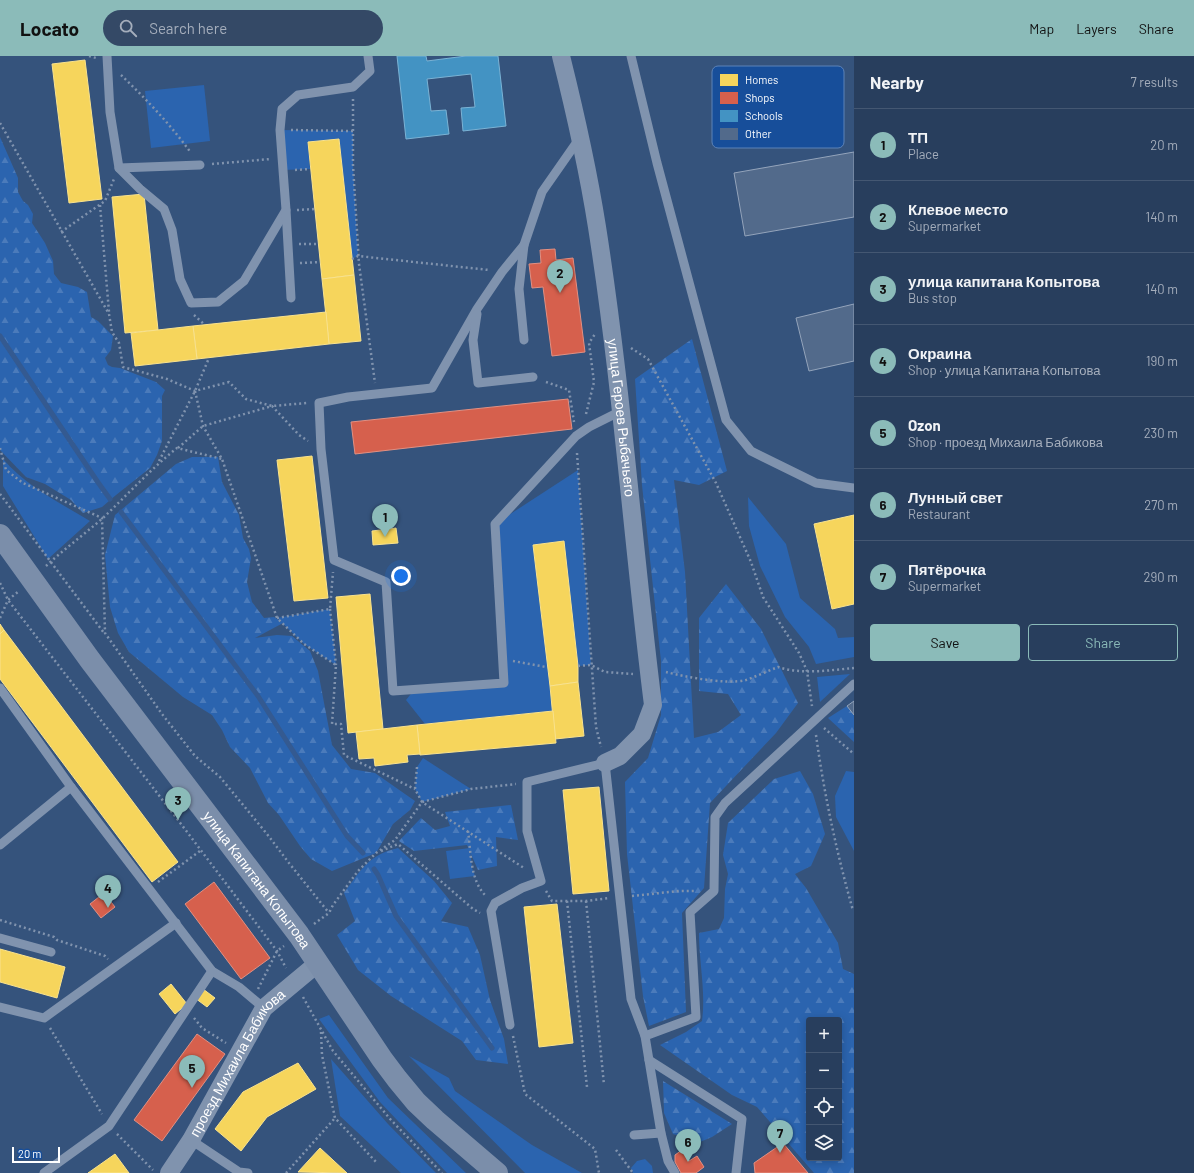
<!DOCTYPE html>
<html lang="en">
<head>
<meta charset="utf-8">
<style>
  :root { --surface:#283e5d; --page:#344966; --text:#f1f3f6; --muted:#a5aebc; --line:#445772; --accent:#8bbbb9 }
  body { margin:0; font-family:Barlow,sans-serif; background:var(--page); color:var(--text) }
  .controls { position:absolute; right:12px; bottom:12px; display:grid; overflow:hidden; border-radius:4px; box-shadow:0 2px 10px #0003 }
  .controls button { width:36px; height:36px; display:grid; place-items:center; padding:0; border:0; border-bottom:1px solid var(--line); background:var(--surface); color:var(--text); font:20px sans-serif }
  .scale { position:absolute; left:12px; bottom:10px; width:48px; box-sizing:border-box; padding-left:4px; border:2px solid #fff; border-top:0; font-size:11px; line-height:14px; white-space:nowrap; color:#fff; -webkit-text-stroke:3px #174e9a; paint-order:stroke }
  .you { position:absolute; left:401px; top:520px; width:14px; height:14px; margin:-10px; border:3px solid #fff; border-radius:50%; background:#1a73e8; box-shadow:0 0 0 6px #1a73e833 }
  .badge { display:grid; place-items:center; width:26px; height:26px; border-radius:50%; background:var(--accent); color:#111; font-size:13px; font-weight:700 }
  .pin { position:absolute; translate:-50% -33px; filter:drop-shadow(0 1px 2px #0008) }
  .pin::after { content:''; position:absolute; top:21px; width:14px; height:12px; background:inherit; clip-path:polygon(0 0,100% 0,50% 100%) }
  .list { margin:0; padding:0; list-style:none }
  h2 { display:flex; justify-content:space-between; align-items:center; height:52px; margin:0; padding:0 16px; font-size:17px }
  h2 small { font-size:13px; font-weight:400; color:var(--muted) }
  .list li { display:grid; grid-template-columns:26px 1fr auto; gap:12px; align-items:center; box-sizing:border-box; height:72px; padding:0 16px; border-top:1px solid var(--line) }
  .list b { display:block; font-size:15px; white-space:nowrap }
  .list p { margin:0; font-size:13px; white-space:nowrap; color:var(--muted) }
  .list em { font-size:13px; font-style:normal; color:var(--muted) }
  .actions { display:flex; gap:8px; padding:12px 16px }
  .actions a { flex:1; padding:9px 0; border:1px solid var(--accent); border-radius:4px; text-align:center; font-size:14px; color:var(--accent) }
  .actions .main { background:var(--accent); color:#111 }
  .icon { flex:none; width:22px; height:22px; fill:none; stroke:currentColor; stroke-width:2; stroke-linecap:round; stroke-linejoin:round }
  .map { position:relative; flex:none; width:854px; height:1117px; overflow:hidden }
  header { display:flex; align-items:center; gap:24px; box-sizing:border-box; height:56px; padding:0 20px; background:var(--accent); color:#111 }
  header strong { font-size:19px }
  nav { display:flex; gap:22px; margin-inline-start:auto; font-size:14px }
  .search { width:280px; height:36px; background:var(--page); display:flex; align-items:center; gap:10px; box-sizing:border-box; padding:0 14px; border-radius:22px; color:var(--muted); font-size:15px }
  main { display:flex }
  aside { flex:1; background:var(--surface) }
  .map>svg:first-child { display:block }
  .green { fill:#2b64af }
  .forest { fill:url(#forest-firs); fill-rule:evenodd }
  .homes { fill:#f6d55c; stroke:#f9e28d }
  .shops { fill:#d6604d; stroke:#e29082 }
  .schools { fill:#4393c3; stroke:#7bb3d5 }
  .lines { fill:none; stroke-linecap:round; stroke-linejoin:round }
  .stream { stroke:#345a91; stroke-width:5 }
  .building { fill:#526a8b; stroke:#94a4bb }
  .path { stroke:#8093ae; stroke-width:2.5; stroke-dasharray:2 3; stroke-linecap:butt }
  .service { stroke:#8093ae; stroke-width:9 }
  .minor { stroke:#8093ae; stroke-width:18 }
  .secondary { stroke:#7b8eaa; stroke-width:22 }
  .labels { text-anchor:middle; stroke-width:4; stroke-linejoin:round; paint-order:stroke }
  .street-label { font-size:14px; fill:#fff; stroke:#174e9a }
  .key { fill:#174e9a; stroke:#5d83b8; stroke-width:1 }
  .key-label { font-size:11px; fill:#fff }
</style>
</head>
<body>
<header>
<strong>Locato</strong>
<div class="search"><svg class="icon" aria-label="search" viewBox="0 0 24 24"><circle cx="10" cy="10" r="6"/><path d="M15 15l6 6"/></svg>Search here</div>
<nav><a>Map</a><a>Layers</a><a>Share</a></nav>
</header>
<main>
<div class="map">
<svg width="854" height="1117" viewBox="0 0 854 1117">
  <defs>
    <pattern id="forest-firs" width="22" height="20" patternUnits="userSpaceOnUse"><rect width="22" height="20" fill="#2b64af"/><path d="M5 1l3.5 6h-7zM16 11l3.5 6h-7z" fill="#4b7bbb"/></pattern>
  </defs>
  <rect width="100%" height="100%" fill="#35537c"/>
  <g class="green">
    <path d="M204 29 210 85 151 92 145 35Z"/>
    <path d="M280 74 353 75V109L358 200 352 203 339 83 308 86 310 113 283 114Z"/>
    <path d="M3 403C26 430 60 447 90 465L48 503 3 430Z"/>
    <path d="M578 414 591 609 578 610 563 485 533 489 553 655 425 668 406 644 414 634 504 627 495 468Z"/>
    <path d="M748 441 786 488 800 542 835 573 838 582 854 581V601L816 608 809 591 785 561 760 510 749 470Z"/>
    <path d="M330 553 336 609 304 588 277 562Z"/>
    <path d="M850 618 820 646 817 621Z"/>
    <path d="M423 702 471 733 422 746 415 733 417 711Z"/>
    <path d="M846 715 854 716V795L836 761 835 740Z"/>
    <path d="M470 792 472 812 475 820 450 823 446 795Z"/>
    <path d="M329 959 388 1042 466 1117H447L380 1046 319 963Z"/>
    <path d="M409 1000 449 1022 455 1035 532 1089 582 1117H525Z"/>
    <path d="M331 1003 388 1068 436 1117H401L340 1060Z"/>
    <path d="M645 1103 652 1110 653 1117H633L631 1112 637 1105Z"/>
  </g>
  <g class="forest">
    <path d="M0 81 18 122V136L23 145 28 149 33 158 32 167 45 187 53 205 54 218 61 227 78 231 87 236 91 261 98 265 113 280 111 294 105 302 108 309 112 311 120 312 156 326 165 334 162 340V385L157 399 150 412 116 439 102 451 83 457 71 444 45 428 26 421 0 394Z"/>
    <path d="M692 283 727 415 699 429 674 424 685 516 694 682 718 676 741 659 728 638 699 635V562L726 528 761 573 798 647 776 677 710 747 704 832 682 857 686 956 649 970 643 940 627 798 625 726 648 702 661 659V605L642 429 635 323Z"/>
    <path d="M192 401H218L222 426 239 459 243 482 249 493 251 502 247 526 252 546 264 562 274 561 283 567 255 582 277 579 292 580 310 595 318 615 332 689 351 713 375 717 415 745 410 754 393 768 376 797 332 815 311 803 300 790 279 759 268 747 250 712 230 691 222 674 212 659 183 641 129 596 118 577 110 551 105 499 115 459 176 408Z"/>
    <path d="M847 650 854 659V686L828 662Z"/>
    <path d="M800 715 813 738 825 778 811 810 795 818 806 832 838 887 843 913 854 918V1117H814L757 1051 732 1039 660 989 686 976 702 965C706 935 699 907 699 877L719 873 724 862 725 833 728 818 723 799 728 767 774 723ZM809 964H839V1102H809Z"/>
    <path d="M511 749 518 784 496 781 497 810 478 814 467 789 414 795 399 785 421 762 435 774 450 770 445 756Z"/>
    <path d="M398 792 434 825 452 847 441 865 468 871 480 899 490 944 504 983 508 1008 476 1004 462 985 391 940 358 914 337 879 355 865 344 837C361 814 368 799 398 792Z"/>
    <path d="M663 1025 732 1068 712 1081 700 1086 673 1078 664 1057Z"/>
  </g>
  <g class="homes">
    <path d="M85 4 102 143 69 147 52 8Z"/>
    <path d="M339 83 354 219 322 223 308 86Z"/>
    <path d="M144 138 158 274 125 277 112 141Z"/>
    <path d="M354 219 361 285 329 288 322 223Z"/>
    <path d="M326 256 329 288 197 303 193 270Z"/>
    <path d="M193 270 197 303 135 310 131 277Z"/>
    <path d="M312 400 328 542 294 545 277 404Z"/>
    <path d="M854 459V548L832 553 814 468Z"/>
    <path d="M396 472 398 487 373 489 372 475Z"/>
    <path d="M564 485 578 610V626L550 630 533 489Z"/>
    <path d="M370 538 383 673 348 677 336 541Z"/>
    <path d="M0 568 4 574 0 578Z"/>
    <path d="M4 574 178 806 152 826 0 623V578Z"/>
    <path d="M578 626 584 680 555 683 550 630Z"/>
    <path d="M553 655 556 687 420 699 417 669Z"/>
    <path d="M417 669 420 698 407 699 408 706 375 710 374 702 359 703 356 676Z"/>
    <path d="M599 731 609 835 573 838 563 734Z"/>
    <path d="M557 848 573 987 539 991 524 851Z"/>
    <path d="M0 893 65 911 57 942 0 926Z"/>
    <path d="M171 928 187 948 175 958 159 938Z"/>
    <path d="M203 933 215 942 207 951 195 942Z"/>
    <path d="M298 1007 316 1033 267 1061 241 1095 215 1073 243 1036Z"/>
    <path d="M320 1092 347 1117 298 1116Z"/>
    <path d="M115 1098 129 1117H88Z"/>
  </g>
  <g class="shops">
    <path d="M555 193 556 204 573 202 585 296 552 300 543 231 532 232 529 208 541 207 540 194Z"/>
    <path d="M568 343 572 373 355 398 351 366Z"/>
    <path d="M214 826 270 902 241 923 185 848Z"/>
    <path d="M104 837 115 851 101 862 90 848Z"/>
    <path d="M197 978 225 998 162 1085 134 1064Z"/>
    <path d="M783 1087 808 1117H755L754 1107Z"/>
    <path d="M682 1094 689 1105 697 1100 704 1111 696 1117H681L675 1106V1099Z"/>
  </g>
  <path class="schools" d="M397 0H426L427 5 466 0H498L506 70 463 75 461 52 475 51 471 18 427 23 431 55 446 54 449 78 406 83Z"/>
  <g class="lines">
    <g class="stream">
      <path d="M0 280 97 425 110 443"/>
      <path d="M121 456 258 640 347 780 363 797"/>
      <path d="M374 813 378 819 396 860 492 992"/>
    </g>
  </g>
  <g class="building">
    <path d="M854 96V161L745 180 734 117Z"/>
    <path d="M854 248V305L809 315 796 262Z"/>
    <path d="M854 645V659L847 650Z"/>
  </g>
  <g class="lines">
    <g class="path">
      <path d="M89 0 96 2"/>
      <path d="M121 19C146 43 171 69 191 97"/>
      <path d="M353 43V109L359 208 375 327"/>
      <path d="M0 67 109 258 112 276 119 287 123 311 167 323 195 335 229 326 246 343 272 350 307 347"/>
      <path d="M291 74 353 75"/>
      <path d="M212 108 271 103"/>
      <path d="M295 114 310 113"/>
      <path d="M100 149 109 256"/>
      <path d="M297 154 315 153"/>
      <path d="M61 176 105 145 114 123"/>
      <path d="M299 188H319"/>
      <path d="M352 203 358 200 489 214"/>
      <path d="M300 207 320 206"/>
      <path d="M194 259 205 269"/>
      <path d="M631 292 648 303 716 427 751 506 763 541 799 597 807 615 812 650"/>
      <path d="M546 326 569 334 574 366"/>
      <path d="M195 335 203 370 222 403 277 562 304 588 336 609 332 668H341L344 699 415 733"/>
      <path d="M586 358 594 326 589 287 595 278"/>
      <path d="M0 392 6 414 23 427 102 462 105 577 162 658 195 700 220 721 267 778 289 807 329 857"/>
      <path d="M178 392 203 370 272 350 299 379 308 385"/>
      <path d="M577 397 596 671 601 691"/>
      <path d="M159 405 195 335 209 302"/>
      <path d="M0 438 104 577"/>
      <path d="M46 510C64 493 85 478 104 461 128 438 151 413 177 392L222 403"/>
      <path d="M0 527 8 544 178 764 277 895 286 912"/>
      <path d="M330 553 336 609"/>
      <path d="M0 562 8 544 19 535"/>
      <path d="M277 562 330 553 333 516"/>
      <path d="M513 605 546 611"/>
      <path d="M578 610 591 609 605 616 633 618"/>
      <path d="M666 616C686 621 727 629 746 624 757 620 768 615 778 611 802 619 830 614 854 612"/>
      <path d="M824 672 854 698"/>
      <path d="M816 679C824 737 836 794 852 851L854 854"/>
      <path d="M417 711 415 733 422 746 524 812"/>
      <path d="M468 775C471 796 470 825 486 840"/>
      <path d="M381 795 398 788 473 853 480 857"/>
      <path d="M158 826 200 795"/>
      <path d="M546 835 552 845H586L609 842"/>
      <path d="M632 840 679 835H694"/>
      <path d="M567 845 587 1031"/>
      <path d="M586 845 604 1029"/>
      <path d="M0 864 54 881 57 884 105 900 108 903"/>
      <path d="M314 868 329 857 333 849 358 815 376 797 395 784 422 746 471 733 516 728"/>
      <path d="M258 933 277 895 284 890"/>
      <path d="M303 941 333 995 391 1064 442 1117"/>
      <path d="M194 962 202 972 226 987"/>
      <path d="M50 972 102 1058"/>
      <path d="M321 976 322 999 335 1062 376 1106"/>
      <path d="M513 980 525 1038 595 1093 599 1117"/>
      <path d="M117 1078 153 1114"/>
      <path d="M616 1094 633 1117"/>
      <path d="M286 1117 335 1062"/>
    </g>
    <g class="service">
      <path d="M107 0 110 56 119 112 140 133 164 153 172 174 180 223 191 247 218 246 244 225 286 154 280 74 282 53 298 39 353 31 370 15 368 0"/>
      <path d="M631 0 657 107 726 364 751 395 816 427 854 432"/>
      <path d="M579 83 542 136 524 189 502 216 477 253 432 332 348 341 319 347 321 393 334 504 386 526 393 635 504 627 495 468 576 380 589 371 621 355"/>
      <path d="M119 112 200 109"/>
      <path d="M286 154 291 242"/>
      <path d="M477 258 473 284 478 327 533 321"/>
      <path d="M524 284 519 233 524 189"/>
      <path d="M0 632 71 731 212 915 239 931 264 952"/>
      <path d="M0 789 71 731"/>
      <path d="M0 882 51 896"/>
      <path d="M0 951 44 962 176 867"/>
      <path d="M510 969 491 855 495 847 522 832 541 825 527 775V726L605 707 631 943 645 980 661 1077 668 1105 675 1117"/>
      <path d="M645 980 696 961 690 856 714 835 715 761 725 747 854 628"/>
      <path d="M649 1004 742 1063 736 1117"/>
      <path d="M634 1079 661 1077"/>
      <path d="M191 1084 239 1116 248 1117"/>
      <path d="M44 1117 109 1070 212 915"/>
    </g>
    <g class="minor">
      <path id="s1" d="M561 0C575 56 588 114 597 171 622 330 633 490 653 649L642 678 620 700 605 707"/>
      <path id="s2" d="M169 1117 191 1084 264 952 318 907"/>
    </g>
    <path class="secondary" id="s3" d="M0 479 90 604 299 879 382 1003 397 1023 416 1046 435 1064 497 1117"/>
  </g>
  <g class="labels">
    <g class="street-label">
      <text dy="5" stroke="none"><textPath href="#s1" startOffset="367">улица Героев Рыбачьего</textPath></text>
      <text dy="5" stroke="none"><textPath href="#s3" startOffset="430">улица Капитана Копытова</textPath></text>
      <text dy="5" stroke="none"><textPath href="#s2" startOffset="130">проезд Михаила Бабикова</textPath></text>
    </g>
  </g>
  <rect x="712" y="10" width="132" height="82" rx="6" class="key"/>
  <rect x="720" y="18" width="18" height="12" fill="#f6d55c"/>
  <rect x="720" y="36" width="18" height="12" fill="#d6604d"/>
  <rect x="720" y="54" width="18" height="12" fill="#4393c3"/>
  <rect x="720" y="72" width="18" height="12" fill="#526a8b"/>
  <g class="key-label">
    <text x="745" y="28">Homes</text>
    <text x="745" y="46">Shops</text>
    <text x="745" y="64">Schools</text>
    <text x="745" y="82">Other</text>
  </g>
</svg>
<div class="controls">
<button>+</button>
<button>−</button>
<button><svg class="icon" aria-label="locate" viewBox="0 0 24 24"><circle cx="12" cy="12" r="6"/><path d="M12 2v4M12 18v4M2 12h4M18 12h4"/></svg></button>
<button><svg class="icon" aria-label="layers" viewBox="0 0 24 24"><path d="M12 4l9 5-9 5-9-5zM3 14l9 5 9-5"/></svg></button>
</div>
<div class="scale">20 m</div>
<div class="you"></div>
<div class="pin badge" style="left:385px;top:481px">1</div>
<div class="pin badge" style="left:560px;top:237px">2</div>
<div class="pin badge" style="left:178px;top:764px">3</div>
<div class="pin badge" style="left:108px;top:852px">4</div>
<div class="pin badge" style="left:192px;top:1032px">5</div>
<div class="pin badge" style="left:688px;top:1106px">6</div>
<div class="pin badge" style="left:780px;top:1097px">7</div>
</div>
<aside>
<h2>Nearby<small>7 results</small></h2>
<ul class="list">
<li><span class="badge">1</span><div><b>ТП</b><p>Place</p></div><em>20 m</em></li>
<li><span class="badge">2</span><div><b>Клевое место</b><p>Supermarket</p></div><em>140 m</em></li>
<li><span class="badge">3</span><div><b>улица капитана Копытова</b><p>Bus stop</p></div><em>140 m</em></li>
<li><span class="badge">4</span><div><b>Окраина</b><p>Shop · улица Капитана Копытова</p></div><em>190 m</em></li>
<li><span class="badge">5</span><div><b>Ozon</b><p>Shop · проезд Михаила Бабикова</p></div><em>230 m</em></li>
<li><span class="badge">6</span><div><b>Лунный свет</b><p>Restaurant</p></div><em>270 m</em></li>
<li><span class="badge">7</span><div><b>Пятёрочка</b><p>Supermarket</p></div><em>290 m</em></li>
</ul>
<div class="actions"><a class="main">Save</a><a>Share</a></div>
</aside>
</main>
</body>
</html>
